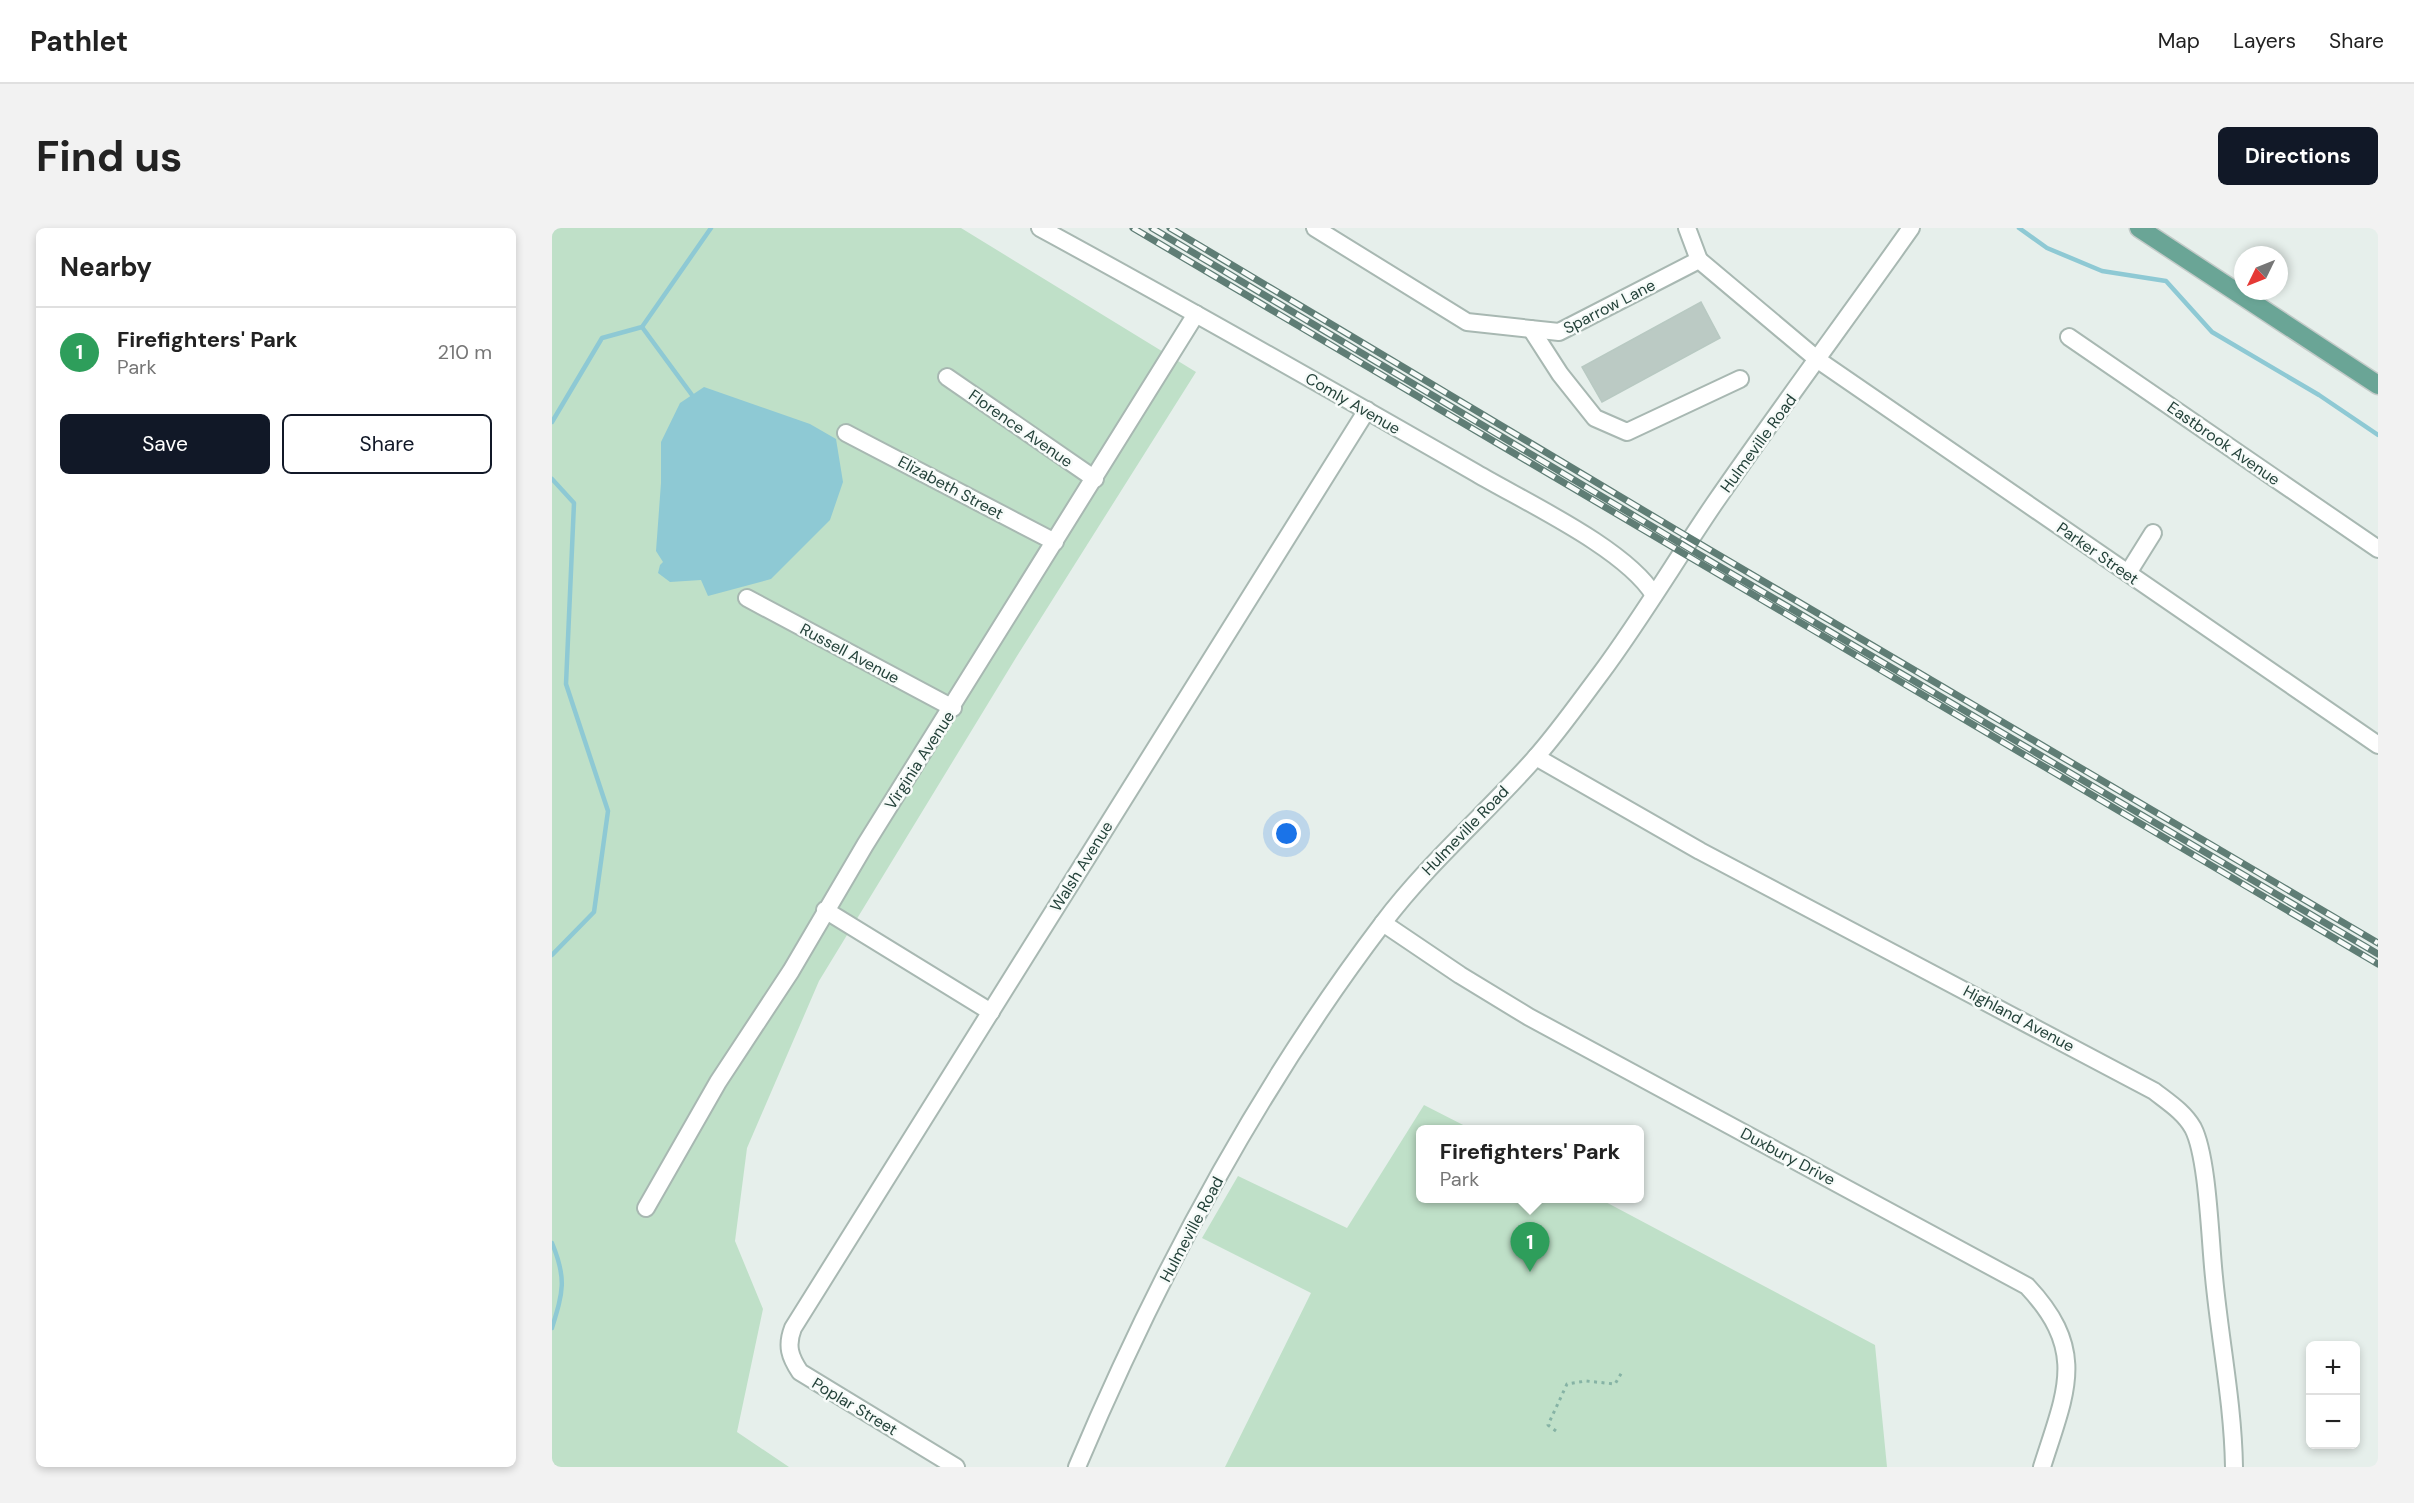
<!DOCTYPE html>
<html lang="en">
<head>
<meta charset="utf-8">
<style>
  :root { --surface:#fff; --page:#f2f2f2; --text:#222; --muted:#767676; --line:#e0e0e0; --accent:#111827 }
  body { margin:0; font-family:"DM Sans",sans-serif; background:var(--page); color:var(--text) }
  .controls { position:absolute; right:18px; bottom:18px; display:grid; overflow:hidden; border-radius:9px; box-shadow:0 3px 9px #0003 }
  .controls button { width:54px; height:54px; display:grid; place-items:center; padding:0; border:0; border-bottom:2px solid var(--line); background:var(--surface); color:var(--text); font:30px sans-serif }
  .compass { position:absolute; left:1682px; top:18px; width:54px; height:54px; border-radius:50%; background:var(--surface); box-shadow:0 3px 9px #0003; rotate:227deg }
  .you { position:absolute; left:735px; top:606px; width:21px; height:21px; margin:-15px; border:4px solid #fff; border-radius:50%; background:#1a73e8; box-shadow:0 0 0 9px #1a73e833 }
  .badge { display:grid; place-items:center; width:39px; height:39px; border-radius:50%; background:var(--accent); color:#fff; font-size:20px; font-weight:700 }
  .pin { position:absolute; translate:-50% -50px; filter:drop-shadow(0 2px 3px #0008) }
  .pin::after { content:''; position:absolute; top:32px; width:21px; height:18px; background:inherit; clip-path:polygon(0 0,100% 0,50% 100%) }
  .popup { position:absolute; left:864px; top:897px; width:228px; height:78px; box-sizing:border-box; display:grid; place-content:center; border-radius:9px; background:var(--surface); filter:drop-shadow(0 2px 4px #0005); font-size:20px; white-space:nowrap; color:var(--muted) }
  .popup b { font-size:22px; color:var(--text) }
  .popup::after { content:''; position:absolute; left:50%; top:100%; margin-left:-12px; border:12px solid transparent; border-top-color:var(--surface) }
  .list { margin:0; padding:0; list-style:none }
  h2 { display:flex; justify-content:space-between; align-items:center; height:78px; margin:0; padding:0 24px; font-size:26px }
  h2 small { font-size:20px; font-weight:400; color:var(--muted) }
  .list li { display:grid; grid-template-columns:39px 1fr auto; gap:18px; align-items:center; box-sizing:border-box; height:90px; padding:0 24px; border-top:2px solid var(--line) }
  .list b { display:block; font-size:22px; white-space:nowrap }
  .list p { margin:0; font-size:20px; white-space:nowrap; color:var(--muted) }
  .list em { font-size:20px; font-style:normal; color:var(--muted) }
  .actions { display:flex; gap:12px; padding:18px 24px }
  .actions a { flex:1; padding:14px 0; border:2px solid var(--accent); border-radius:9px; text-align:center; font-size:21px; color:var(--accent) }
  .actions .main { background:var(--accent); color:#fff }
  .map { position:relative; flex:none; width:1826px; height:1239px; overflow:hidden; border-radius:9px }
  header { display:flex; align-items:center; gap:36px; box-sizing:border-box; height:84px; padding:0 30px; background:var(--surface); border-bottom:2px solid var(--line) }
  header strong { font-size:28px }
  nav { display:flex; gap:33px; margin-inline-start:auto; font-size:21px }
  .intro { display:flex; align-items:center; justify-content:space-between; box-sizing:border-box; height:144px; padding:0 36px }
  h1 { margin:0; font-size:42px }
  .button { padding:15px 27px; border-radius:9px; background:var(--accent); color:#fff; font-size:21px; font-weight:700 }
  main { display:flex; gap:36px; padding:0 36px }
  aside { flex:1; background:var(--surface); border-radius:9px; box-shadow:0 3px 9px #0003 }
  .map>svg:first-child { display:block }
  .green { fill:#bfe0c8 }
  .water { fill:#8ec9d4 }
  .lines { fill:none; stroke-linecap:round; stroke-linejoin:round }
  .stream { stroke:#8ec9d4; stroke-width:4.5 }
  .building { fill:#bbcac4; stroke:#b8c9c2; stroke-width:1.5 }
  .minor-casing { stroke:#a8b8b2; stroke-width:20 }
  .major-casing { stroke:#c2cac8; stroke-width:21 }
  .path { stroke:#86b3a5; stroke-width:3; stroke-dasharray:3 4.5; stroke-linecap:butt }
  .minor { stroke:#fff; stroke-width:16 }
  .major { stroke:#6aa596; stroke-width:18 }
  .rail-casing { stroke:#5f7d75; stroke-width:7 }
  .rail { stroke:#f7fbf9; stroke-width:4.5; stroke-dasharray:14; stroke-linecap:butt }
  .labels { text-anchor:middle; stroke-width:5; stroke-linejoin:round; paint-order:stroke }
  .street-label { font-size:16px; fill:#24423a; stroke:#f7fbf9 }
</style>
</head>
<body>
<header>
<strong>Pathlet</strong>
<nav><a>Map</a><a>Layers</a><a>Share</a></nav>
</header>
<div class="intro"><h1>Find us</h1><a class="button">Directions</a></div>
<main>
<aside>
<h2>Nearby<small></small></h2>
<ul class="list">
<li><span class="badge" style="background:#2e9e5b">1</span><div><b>Firefighters' Park</b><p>Park</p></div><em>210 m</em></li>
</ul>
<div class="actions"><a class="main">Save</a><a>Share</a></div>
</aside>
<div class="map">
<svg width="1826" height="1239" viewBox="0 0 1826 1239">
  <rect width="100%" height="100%" fill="#e6efeb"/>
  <g class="green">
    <path d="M0 0H409L644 144 465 428 267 753 195 920 183 1013 211 1081 185 1204 237 1239H0Z"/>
    <path d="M872 877 919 901 868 902V970L1048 971 1323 1117 1335 1239H673L759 1065 650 1010 686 948 795 1000Z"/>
  </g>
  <path class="water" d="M152 159 258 196 284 211 291 254 278 292 219 351 156 368 149 352 118 354 106 345 108 337 111 334 104 323 109 255V214L128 175Z"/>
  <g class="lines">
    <g class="stream">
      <path d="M1467 0 1495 20 1550 43 1614 53 1660 104 1767 167 1826 207"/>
      <path d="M90 99 140 167"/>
      <path d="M0 194 50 110 90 99 159 0"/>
      <path d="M0 251 22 275 14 456 56 583 42 684 0 727"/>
      <path d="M0 1015C15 1051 11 1064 0 1100"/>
    </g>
  </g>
  <path class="building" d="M1149 74 1168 110 1050 174 1030 139Z"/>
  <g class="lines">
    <g class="minor-casing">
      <g id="minor">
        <path d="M488 0C634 79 779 162 924 245 973 274 1073 320 1102 367"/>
        <path d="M763 0 915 94 1007 104 1147 32 1266 132 1826 517"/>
        <path d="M1135 0 1147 32"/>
        <path d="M979 101 1008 146 1043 190 1075 204 1188 151"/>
        <path d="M1517 109 1826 321"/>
        <path d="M395 149 543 251"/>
        <path d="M294 205 503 314"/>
        <path d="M1576 345 1601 305"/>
        <path d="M195 370 401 480"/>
        <path d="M984 529 1148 623 1602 863C1616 874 1632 884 1641 900 1656 929 1658 1013 1662 1049 1668 1113 1681 1175 1682 1239"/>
        <path d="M273 682 439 784"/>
        <path d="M831 695 908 747 977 789 1475 1058C1536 1123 1514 1163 1490 1239"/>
        <path d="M94 980 166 854 239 743 313 617 644 86"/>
        <path d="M404 1239 248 1144C238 1129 234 1118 241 1100L815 182"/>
        <path d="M525 1239C606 1047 705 861 831 695 877 634 934 586 984 529 1007 503 1028 473 1049 445 1089 391 1124 332 1162 276 1226 183 1294 92 1359 0"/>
      </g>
    </g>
    <g class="major-casing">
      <path id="major" d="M1587 0 1826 157"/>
    </g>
    <path class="path" d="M1004 1203 996 1197 1015 1156 1034 1153 1063 1156 1070 1144"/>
    <use href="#minor" class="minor"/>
    <use href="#major" class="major"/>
    <g class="rail-casing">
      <g id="rail">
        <path d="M581 0 1826 736"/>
        <path d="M600 0 1148 327 1826 726"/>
        <path d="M618 0 1131 306 1826 715"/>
      </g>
    </g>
    <use href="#rail" class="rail"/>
  </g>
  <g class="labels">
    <g class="street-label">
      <text transform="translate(1057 78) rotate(-27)" y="6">Sparrow Lane</text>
      <text transform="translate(801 175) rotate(30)" y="6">Comly Avenue</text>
      <text transform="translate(469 200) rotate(35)" y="6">Florence Avenue</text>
      <text transform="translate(1206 215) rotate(-54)" y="6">Hulmeville Road</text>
      <text transform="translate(1672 215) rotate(35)" y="6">Eastbrook Avenue</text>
      <text transform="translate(399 259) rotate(28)" y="6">Elizabeth Street</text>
      <text transform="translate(1546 325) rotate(35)" y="6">Parker Street</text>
      <text transform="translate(298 425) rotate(28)" y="6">Russell Avenue</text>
      <text transform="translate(367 532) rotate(-57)" y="6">Virginia Avenue</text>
      <text transform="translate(913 602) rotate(-46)" y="6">Hulmeville Road</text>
      <text transform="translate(529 638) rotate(-58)" y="6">Walsh Avenue</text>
      <text transform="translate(1467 790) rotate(28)" y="6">Highland Avenue</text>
      <text transform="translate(1236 928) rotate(28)" y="6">Duxbury Drive</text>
      <text transform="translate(639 1001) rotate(-62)" y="6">Hulmeville Road</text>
      <text transform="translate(303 1178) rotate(31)" y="6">Poplar Street</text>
    </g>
  </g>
</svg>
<div class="controls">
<button>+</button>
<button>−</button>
</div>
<svg class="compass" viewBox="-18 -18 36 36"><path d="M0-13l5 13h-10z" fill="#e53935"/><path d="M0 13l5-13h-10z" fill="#767676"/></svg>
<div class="you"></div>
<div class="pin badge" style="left:978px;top:1044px;background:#2e9e5b">1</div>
<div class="popup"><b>Firefighters' Park</b>Park</div>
</div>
</main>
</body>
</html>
